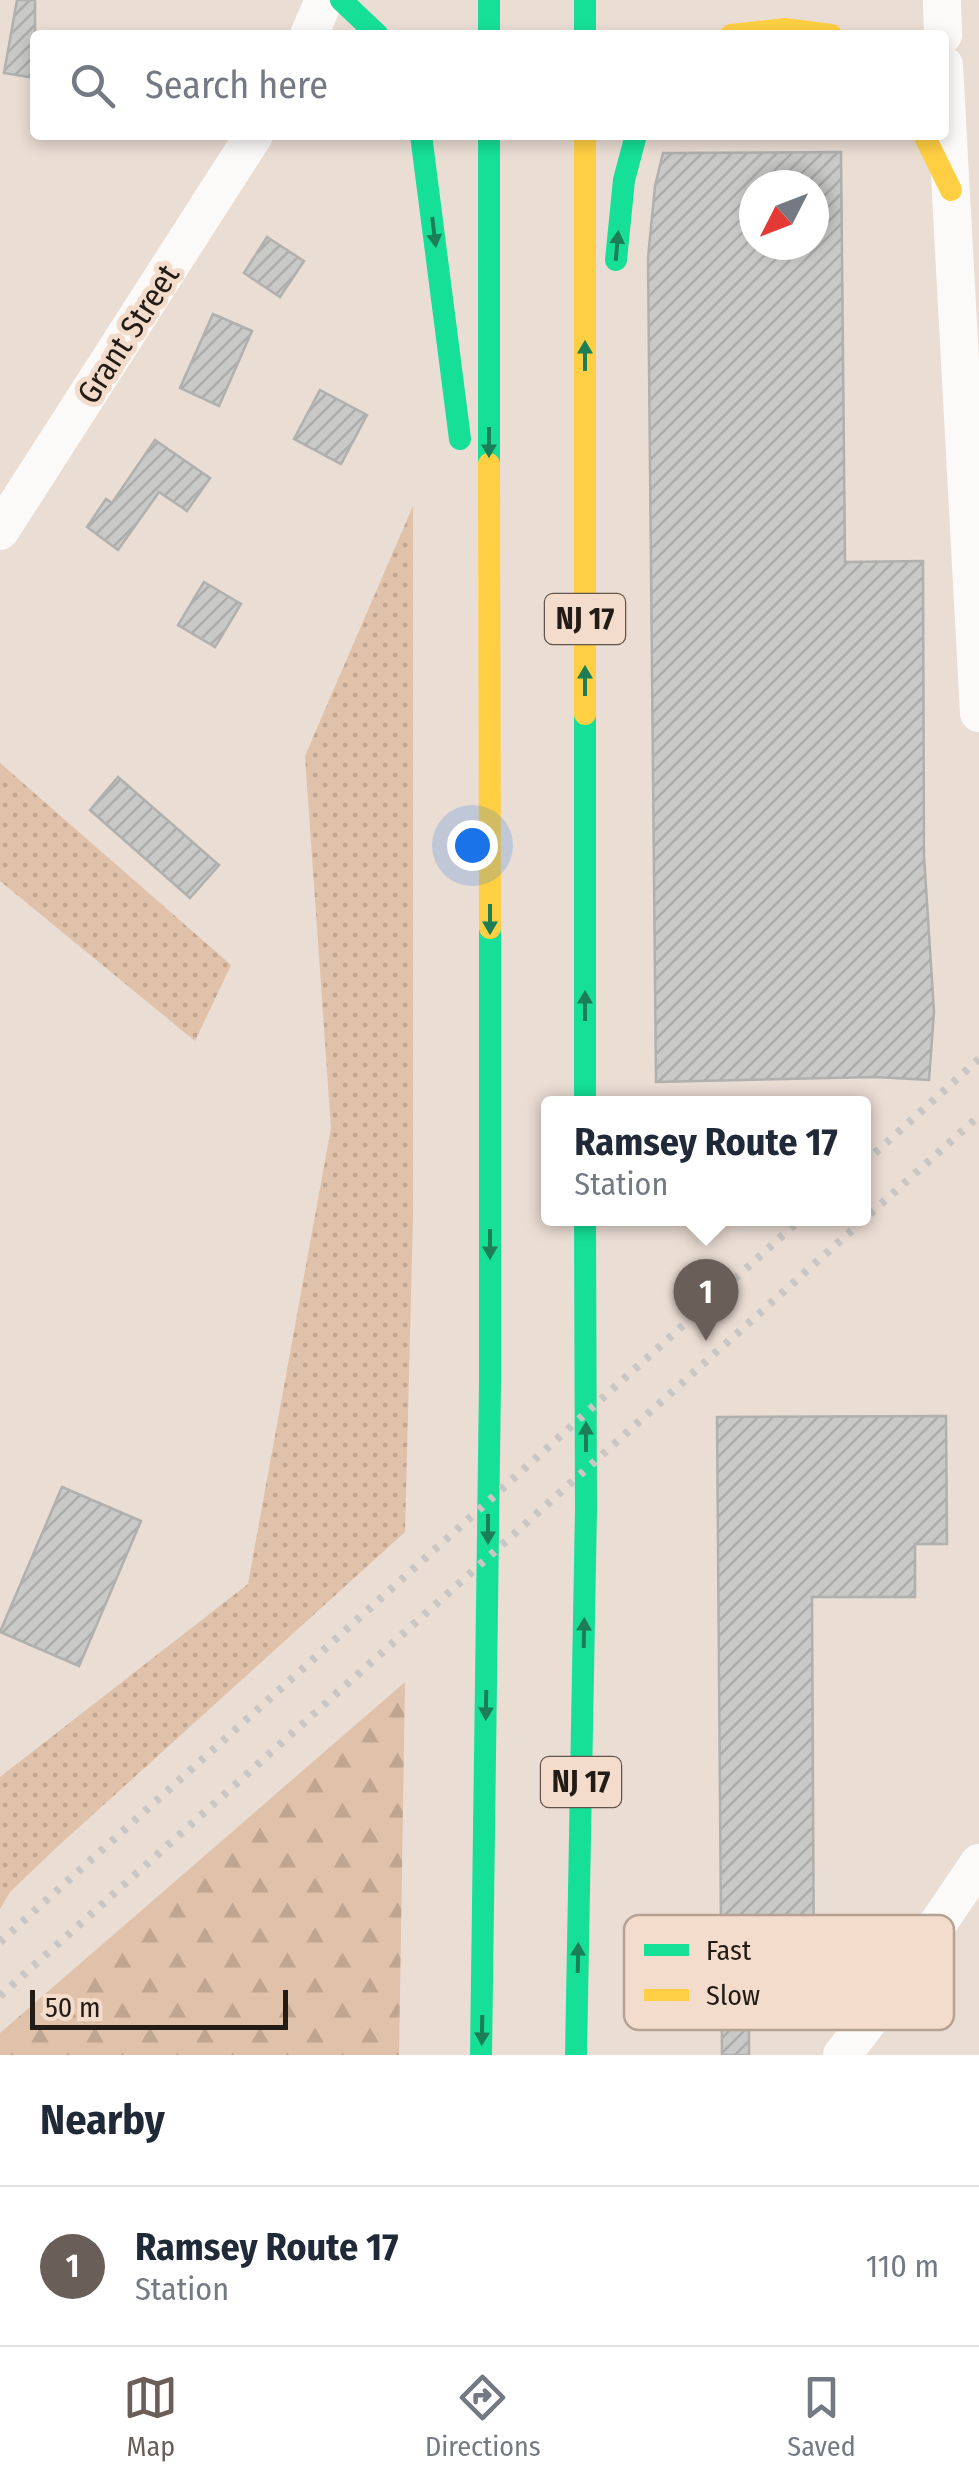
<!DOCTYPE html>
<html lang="en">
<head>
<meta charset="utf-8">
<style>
  :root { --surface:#fff; --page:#f2f2f3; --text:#1f2937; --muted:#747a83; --line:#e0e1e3; --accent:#695f58 }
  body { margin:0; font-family:"Fira Sans Condensed",sans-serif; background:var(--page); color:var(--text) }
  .compass { position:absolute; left:739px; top:170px; width:90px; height:90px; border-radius:50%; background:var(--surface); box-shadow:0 5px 15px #0003; rotate:228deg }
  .scale { position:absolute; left:30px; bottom:25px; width:258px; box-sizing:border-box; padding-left:10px; border:5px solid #231b15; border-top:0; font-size:28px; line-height:35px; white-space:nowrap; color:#231b15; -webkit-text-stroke:8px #f3dccb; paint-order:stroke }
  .you { position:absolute; left:472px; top:845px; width:35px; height:35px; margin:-25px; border:8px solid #fff; border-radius:50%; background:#1a73e8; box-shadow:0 0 0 15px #1a73e833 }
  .badge { display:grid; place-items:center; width:65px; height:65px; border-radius:50%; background:var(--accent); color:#fff; font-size:32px; font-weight:700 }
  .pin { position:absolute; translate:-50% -82px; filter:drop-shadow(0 2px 5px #0008) }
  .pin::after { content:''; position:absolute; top:52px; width:35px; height:30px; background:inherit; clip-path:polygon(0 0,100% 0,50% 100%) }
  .popup { position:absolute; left:541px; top:1096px; width:330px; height:130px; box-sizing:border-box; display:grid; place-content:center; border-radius:10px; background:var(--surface); filter:drop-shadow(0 2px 8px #0005); font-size:32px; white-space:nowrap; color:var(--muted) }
  .popup b { font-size:38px; color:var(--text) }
  .popup::after { content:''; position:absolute; left:50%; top:100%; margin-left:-20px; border:20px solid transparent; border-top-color:var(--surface) }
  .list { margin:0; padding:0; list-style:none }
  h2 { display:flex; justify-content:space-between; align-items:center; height:130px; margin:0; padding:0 40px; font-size:42px }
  h2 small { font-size:32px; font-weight:400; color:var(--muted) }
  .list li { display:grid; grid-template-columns:65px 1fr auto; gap:30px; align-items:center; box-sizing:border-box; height:160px; padding:0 40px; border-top:2px solid var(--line) }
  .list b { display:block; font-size:38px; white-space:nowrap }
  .list p { margin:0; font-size:32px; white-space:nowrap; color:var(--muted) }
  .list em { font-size:32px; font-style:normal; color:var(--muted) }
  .icon { flex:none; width:55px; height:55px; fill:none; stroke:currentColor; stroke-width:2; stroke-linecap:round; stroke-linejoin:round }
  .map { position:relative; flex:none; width:979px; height:2055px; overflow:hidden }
  .search { position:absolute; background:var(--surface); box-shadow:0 5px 15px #0003; left:30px; right:30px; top:30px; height:110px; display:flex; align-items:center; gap:25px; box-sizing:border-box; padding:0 35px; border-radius:10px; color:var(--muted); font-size:38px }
  .sheet { height:290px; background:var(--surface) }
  nav { display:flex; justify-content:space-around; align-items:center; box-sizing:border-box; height:140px; border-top:2px solid var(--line); background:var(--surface); font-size:28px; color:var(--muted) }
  nav a { display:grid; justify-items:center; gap:5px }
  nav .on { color:var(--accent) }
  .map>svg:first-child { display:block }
  .grass { fill:url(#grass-dots) }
  .forest { fill:url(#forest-firs) }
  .building { fill:url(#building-hatch); stroke:#b0b0ae; stroke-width:2.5; fill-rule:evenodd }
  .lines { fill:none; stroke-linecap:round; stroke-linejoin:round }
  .street { stroke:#fcfaf9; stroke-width:38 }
  .fast { stroke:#16e098; stroke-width:22 }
  .slow { stroke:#ffcf43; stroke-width:22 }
  .rail { stroke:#cac6c3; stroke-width:8; stroke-dasharray:5 10; stroke-linecap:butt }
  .oneway { fill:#1c7e56 }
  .labels { text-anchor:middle; stroke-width:10; stroke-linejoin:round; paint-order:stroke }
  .shield { fill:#f3dccb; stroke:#61554c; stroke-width:2.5 }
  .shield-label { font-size:30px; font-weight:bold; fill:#231b15 }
  .street-label { font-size:32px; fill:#231b15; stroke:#f3dccb }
  .key { fill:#f3dccb; stroke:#b5a294; stroke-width:2.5 }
  .key-label { font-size:28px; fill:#231b15 }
</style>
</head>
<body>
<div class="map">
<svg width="979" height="2055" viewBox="0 0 979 2055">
  <defs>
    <pattern id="grass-dots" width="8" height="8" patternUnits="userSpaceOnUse" patternTransform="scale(2.5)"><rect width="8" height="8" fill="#e0c1a9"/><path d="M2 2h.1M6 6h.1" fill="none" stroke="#c0a591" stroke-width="1.8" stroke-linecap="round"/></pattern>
    <pattern id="forest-firs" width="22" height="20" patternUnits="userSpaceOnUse" patternTransform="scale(2.5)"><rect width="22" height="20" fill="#e0c1a9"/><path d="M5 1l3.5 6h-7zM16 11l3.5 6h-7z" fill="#c0a591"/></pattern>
    <pattern id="building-hatch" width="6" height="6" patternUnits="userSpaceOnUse" patternTransform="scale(2.5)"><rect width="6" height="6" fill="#c9c9c7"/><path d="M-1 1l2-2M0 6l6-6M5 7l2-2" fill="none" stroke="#acacaa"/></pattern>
  </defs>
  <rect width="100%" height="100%" fill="#eaddd4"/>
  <g class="grass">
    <path d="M413 506V1216L405 1532 56 1848 10 1892 0 1909V1777L248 1584 331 1128 305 756Z"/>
    <path d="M0 763 231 965 195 1041 0 881Z"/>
  </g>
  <path class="forest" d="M405 1682 399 2055H0V2033Z"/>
  <g class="building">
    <path d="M17 0H35V78L4 73Z"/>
    <path d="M841 152 845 562 923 561 924 856 934 1012 929 1080 875 1077 656 1082 648 258 655 186 663 153ZM754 185H814V245H754Z"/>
    <path d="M267 237 304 261 280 297 244 273Z"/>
    <path d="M213 314 252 331 219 406 180 388Z"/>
    <path d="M320 390 367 415 341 464 294 439Z"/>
    <path d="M155 440 210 478 187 511 159 492 118 550 87 527 106 499 112 503Z"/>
    <path d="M204 582 241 604 215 647 178 625Z"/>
    <path d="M118 777 219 865 190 898 90 810Z"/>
    <path d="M946 1416 947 1544H915V1597H812L814 1986H749V2055H722L717 1417Z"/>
    <path d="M62 1487 141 1521 79 1666 0 1632Z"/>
  </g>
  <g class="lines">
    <g class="street">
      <path d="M942 0 943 35"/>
      <path d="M309 35 324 0"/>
      <path d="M944 65 979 713"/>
      <path d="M0 531 254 135"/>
      <path d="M842 2055 897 1984 979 1863"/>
    </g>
    <g class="fast">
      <path d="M341 0 378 35"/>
      <path d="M489 0V35"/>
      <path d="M585 0V35"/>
      <path d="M421 135 460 439"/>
      <path d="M489 135V464"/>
      <path d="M616 260 624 180 636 135"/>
      <path d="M585 714V1104"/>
      <path d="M481 2055 490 1383V928"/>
      <path d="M576 2055 586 1509 585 1218"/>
    </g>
    <g class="slow">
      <path d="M731 35 785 29 831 35"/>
      <path d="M585 135V714"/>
      <path d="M924 135 951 190"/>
      <path d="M489 464 490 928"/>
    </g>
    <g class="rail">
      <path d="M864 1163 979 1059"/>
      <path d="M0 1942 802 1218"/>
      <path d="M0 1996 979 1116"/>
    </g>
  </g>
  <defs><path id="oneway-solid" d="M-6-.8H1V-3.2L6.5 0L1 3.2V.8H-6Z" transform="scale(2.5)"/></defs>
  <g class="oneway">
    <use href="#oneway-solid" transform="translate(434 232) rotate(83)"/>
    <use href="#oneway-solid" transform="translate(617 246) rotate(-85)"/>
    <use href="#oneway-solid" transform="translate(585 356) rotate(-90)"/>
    <use href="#oneway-solid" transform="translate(489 442) rotate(90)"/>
    <use href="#oneway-solid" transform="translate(585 681) rotate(-90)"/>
    <use href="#oneway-solid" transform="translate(490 919) rotate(90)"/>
    <use href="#oneway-solid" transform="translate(585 1006) rotate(-90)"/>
    <use href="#oneway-solid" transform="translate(490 1244) rotate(90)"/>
    <use href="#oneway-solid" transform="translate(586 1437) rotate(-90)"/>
    <use href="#oneway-solid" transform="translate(488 1529) rotate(90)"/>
    <use href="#oneway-solid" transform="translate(584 1633) rotate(-89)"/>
    <use href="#oneway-solid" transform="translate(486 1705) rotate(91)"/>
    <use href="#oneway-solid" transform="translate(578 1958) rotate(-89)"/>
    <use href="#oneway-solid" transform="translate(482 2030) rotate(91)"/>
  </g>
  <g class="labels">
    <g class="shield">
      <rect x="545" y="594" width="80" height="50" rx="8"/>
      <rect x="541" y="1757" width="80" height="50" rx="8"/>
    </g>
    <g class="shield-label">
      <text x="585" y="629">NJ 17</text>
      <text x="581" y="1792">NJ 17</text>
    </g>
    <g class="street-label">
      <text transform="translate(128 334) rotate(-57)" y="11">Grant Street</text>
    </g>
  </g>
  <rect x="624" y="1915" width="330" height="115" rx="15" class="key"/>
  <rect x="644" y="1944" width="45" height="12" fill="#16e098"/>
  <rect x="644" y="1989" width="45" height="12" fill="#ffcf43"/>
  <g class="key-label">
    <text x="706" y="1960">Fast</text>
    <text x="706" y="2005">Slow</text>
  </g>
</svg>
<svg class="compass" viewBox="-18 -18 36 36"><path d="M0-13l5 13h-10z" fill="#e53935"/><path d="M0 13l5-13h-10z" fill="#747a83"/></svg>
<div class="scale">50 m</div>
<div class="you"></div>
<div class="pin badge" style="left:706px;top:1341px">1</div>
<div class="popup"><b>Ramsey Route 17</b>Station</div>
<div class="search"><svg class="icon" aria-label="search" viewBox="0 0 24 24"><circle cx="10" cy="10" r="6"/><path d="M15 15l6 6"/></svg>Search here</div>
</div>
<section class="sheet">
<h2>Nearby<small></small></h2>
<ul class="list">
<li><span class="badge">1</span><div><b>Ramsey Route 17</b><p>Station</p></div><em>110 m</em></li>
</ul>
</section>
<nav>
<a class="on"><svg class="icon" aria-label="map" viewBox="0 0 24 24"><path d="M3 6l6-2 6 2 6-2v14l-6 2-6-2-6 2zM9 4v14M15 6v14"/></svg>Map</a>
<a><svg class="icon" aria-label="directions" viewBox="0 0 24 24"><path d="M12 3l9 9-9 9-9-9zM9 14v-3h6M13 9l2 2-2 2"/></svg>Directions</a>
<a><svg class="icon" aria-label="saved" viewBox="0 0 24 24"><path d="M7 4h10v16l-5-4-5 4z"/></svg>Saved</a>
</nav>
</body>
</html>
